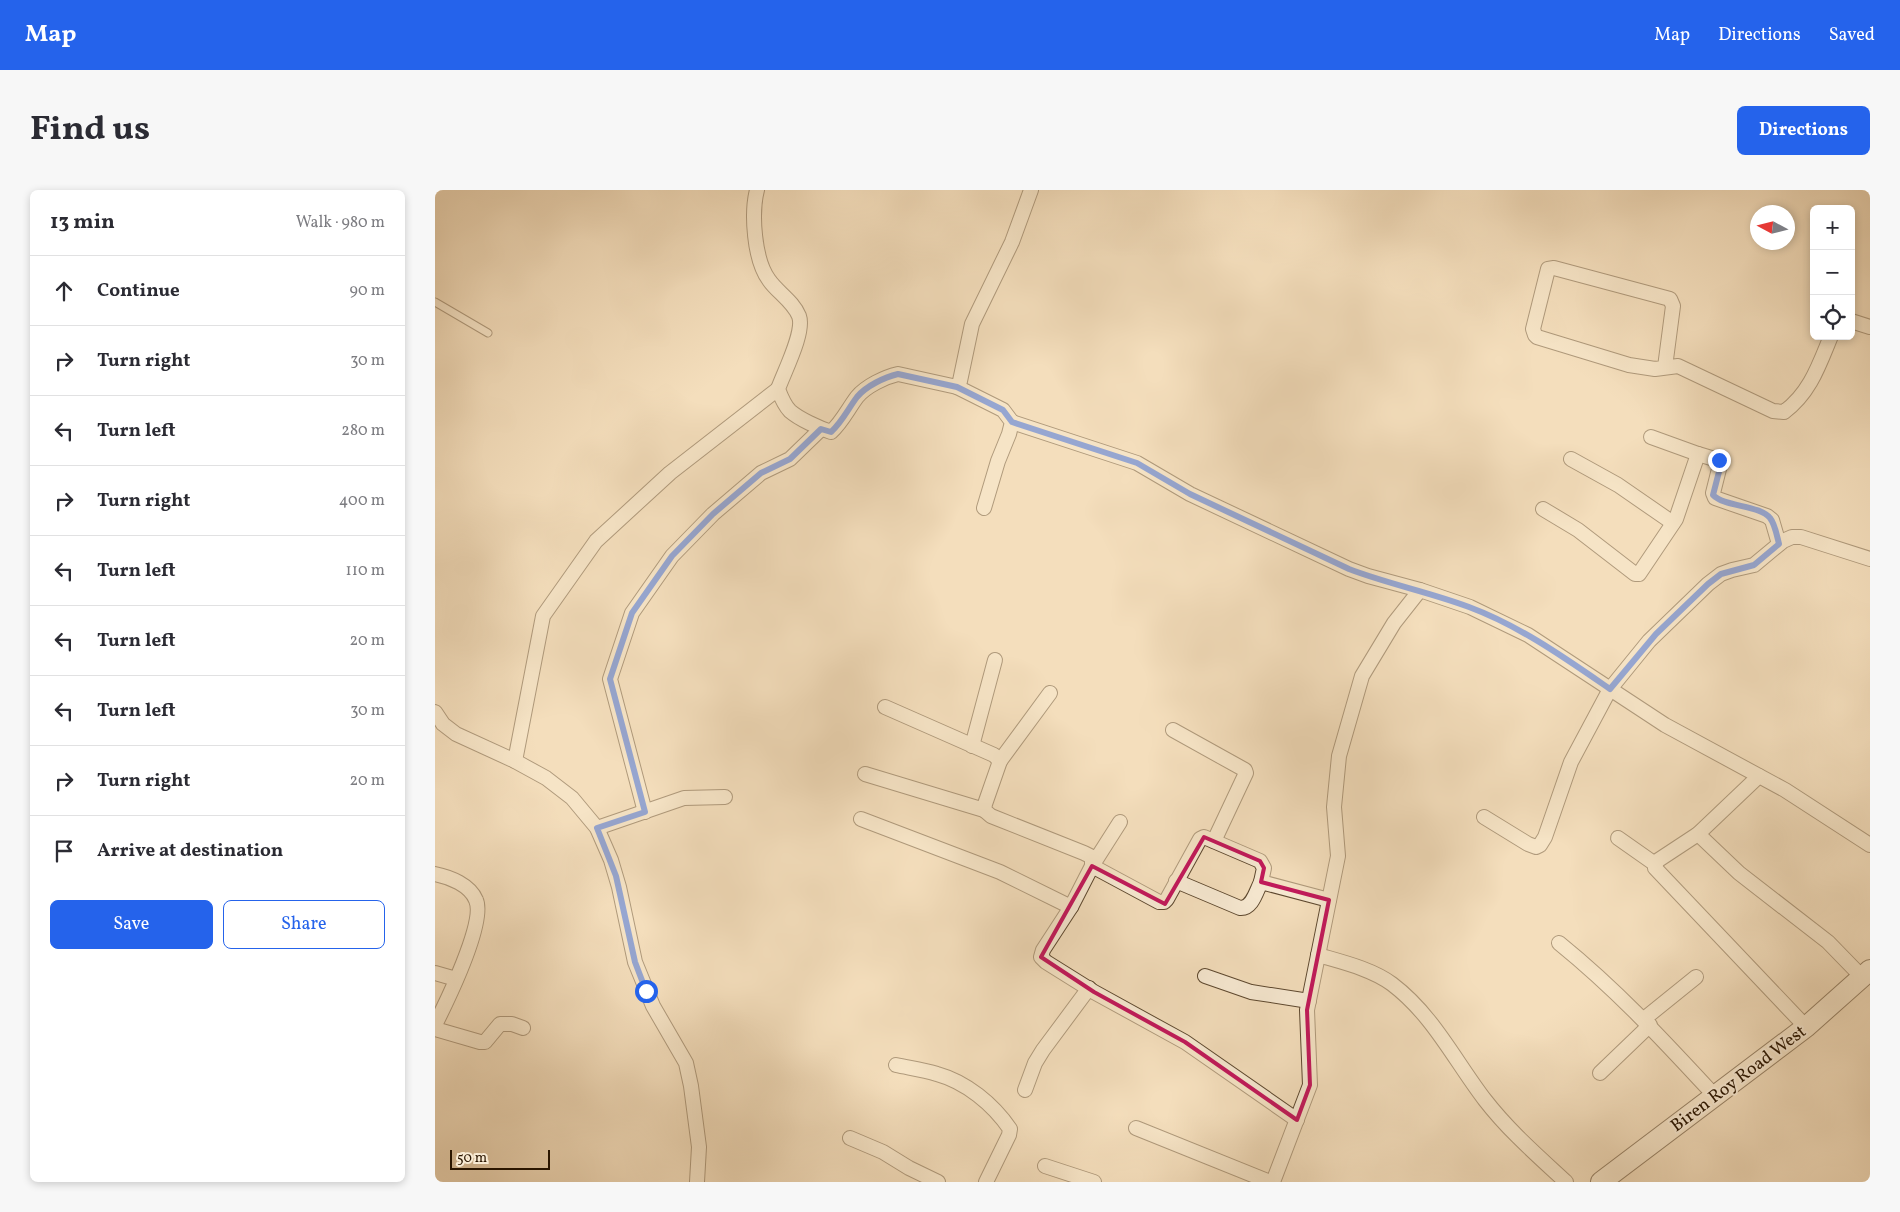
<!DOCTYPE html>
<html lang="en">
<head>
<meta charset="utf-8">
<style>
  :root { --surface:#fff; --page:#f7f7f7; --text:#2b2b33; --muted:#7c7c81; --line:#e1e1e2; --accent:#2563eb }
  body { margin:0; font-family:Vollkorn,serif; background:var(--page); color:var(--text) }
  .controls { position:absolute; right:15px; top:15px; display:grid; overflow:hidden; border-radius:8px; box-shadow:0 2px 8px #0003 }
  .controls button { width:45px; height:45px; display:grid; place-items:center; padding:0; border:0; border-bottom:1px solid var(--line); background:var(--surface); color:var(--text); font:25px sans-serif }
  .compass { position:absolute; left:1315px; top:15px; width:45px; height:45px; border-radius:50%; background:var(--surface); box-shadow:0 2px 8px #0003; rotate:277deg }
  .scale { position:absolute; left:15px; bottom:12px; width:100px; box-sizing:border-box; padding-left:5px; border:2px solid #2b1600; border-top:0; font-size:14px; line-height:18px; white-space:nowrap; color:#2b1600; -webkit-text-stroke:4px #f8ead3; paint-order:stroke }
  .stop { position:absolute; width:15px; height:15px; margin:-11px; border:4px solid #2563eb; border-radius:50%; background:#fff }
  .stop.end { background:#2563eb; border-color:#fff; box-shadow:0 1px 5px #0008 }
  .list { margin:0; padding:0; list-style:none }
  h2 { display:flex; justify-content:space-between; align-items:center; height:65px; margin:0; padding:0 20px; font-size:21px }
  h2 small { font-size:16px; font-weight:400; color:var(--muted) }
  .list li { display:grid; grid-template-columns:32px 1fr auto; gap:15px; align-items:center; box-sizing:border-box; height:70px; padding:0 20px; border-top:1px solid var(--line) }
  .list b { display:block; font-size:19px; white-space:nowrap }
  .list em { font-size:16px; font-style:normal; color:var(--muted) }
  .actions { display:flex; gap:10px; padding:15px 20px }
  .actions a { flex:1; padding:11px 0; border:1px solid var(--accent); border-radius:8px; text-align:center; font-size:18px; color:var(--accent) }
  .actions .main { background:var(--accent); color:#fff }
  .icon { flex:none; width:28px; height:28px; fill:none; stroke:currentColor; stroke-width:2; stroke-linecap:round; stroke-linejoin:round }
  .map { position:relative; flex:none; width:1435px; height:992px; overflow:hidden; border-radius:8px }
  header { display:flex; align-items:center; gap:30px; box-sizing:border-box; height:70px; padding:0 25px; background:var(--accent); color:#fff }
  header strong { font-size:24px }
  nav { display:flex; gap:28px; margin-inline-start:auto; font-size:18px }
  .intro { display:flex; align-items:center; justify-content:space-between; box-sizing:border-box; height:120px; padding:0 30px }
  h1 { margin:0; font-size:35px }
  .button { padding:12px 22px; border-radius:8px; background:var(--accent); color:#fff; font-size:18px; font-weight:700 }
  main { display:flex; gap:30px; padding:0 30px }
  aside { flex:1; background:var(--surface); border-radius:8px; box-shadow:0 2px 8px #0003 }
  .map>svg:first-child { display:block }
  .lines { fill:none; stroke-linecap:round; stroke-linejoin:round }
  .service-casing { stroke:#5d482f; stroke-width:9 }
  .minor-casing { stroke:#5d482f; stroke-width:16 }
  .secondary-casing { stroke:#2b1600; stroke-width:22 }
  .service { stroke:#f8ead3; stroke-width:7 }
  .minor { stroke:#f8ead3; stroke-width:14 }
  .secondary { stroke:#f8ead3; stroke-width:20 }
  .route { stroke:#2563eb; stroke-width:6 }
  .marked { fill:none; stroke:#c2185b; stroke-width:4; stroke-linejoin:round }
  .labels { text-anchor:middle; stroke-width:4; stroke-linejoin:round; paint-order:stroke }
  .street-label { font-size:18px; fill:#2b1600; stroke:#f8ead3 }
</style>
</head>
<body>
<header>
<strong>Map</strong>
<nav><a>Map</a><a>Directions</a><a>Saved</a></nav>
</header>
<div class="intro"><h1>Find us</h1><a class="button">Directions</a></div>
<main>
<aside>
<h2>13 min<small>Walk · 980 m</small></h2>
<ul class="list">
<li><svg class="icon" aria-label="ahead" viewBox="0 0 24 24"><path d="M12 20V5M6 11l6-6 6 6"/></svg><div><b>Continue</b></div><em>90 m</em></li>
<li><svg class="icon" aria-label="right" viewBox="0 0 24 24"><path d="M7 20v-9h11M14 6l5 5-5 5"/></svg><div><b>Turn right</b></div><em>30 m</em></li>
<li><svg class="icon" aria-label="left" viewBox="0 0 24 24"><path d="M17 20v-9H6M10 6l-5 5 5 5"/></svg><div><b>Turn left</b></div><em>280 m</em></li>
<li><svg class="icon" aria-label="right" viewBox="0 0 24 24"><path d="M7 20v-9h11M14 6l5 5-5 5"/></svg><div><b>Turn right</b></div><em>400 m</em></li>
<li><svg class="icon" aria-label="left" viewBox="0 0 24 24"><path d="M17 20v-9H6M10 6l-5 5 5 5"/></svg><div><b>Turn left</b></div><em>110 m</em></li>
<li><svg class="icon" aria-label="left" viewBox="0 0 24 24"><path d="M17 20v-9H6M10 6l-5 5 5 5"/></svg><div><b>Turn left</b></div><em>20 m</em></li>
<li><svg class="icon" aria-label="left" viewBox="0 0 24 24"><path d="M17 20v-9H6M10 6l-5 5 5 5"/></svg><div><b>Turn left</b></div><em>30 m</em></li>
<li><svg class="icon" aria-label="right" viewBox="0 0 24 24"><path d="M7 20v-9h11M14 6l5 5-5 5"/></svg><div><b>Turn right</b></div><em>20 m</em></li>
<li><svg class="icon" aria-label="arrive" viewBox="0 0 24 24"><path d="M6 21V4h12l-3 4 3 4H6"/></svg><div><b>Arrive at destination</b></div></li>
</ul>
<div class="actions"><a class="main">Save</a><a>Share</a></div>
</aside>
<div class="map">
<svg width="1435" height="992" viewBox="0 0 1435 992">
  <rect width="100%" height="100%" fill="#f4debc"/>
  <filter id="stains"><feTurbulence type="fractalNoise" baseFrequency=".004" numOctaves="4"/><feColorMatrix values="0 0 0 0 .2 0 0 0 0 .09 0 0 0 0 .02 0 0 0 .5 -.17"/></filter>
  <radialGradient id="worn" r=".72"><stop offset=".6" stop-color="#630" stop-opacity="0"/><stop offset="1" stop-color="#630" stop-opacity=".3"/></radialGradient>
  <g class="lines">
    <g class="service-casing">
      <path id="service" d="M0 112 53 143"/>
    </g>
    <g class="minor-casing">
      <g id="minor">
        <path d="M322 0C316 23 319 70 334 90 342 102 358 111 364 126 370 142 349 182 343 199 346 207 349 215 355 221 364 229 384 238 396 242 407 232 413 219 422 207 431 196 450 187 463 184L522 197 525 191 537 134 577 52 596 0"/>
        <path d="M1416 131 1435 137"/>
        <path d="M1230 177 1238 116 1235 109 1119 78 1113 79 1098 139 1100 145 1102 147 1194 175 1220 179 1243 176 1338 221 1349 222C1375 203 1384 175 1396 146"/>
        <path d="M522 197 568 220 577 232 574 244 563 271 549 318"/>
        <path d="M577 232 702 273 755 304 914 379 933 386 985 400 1035 417 1093 445 1230 535 1350 600 1435 655"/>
        <path d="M1216 247 1263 264"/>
        <path d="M1136 269 1183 295 1238 333"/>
        <path d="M1108 319 1143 340 1200 384H1204L1241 329 1263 264 1286 271 1278 303 1280 308 1332 326 1337 330 1344 354"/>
        <path d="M450 517 559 565 565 571 550 614 549 620 556 626 649 663 657 667V676L636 717 608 760 606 767 611 772 659 802 750 852 862 930"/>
        <path d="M0 522 8 534 21 544 80 571 111 588 137 608 162 638 176 670 184 697 200 772 218 816 251 873 256 896 264 957 262 992"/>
        <path d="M738 540 810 580 811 583 779 651"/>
        <path d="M537 556 560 470"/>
        <path d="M80 571 108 426 161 351 235 283 343 199"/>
        <path d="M565 571 615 503"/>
        <path d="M430 584 549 620"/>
        <path d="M1324 586 1263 644 1222 671 1220 678 1371 837"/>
        <path d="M210 622 175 489 197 423 237 366 278 324 326 283 355 269 386 239"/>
        <path d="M1049 627 1093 654 1101 657 1105 655 1110 647 1136 572 1175 499 1214 451 1273 394 1286 384 1297 380 1319 375 1348 351 1357 347H1366L1435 369"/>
        <path d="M426 629 565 682 636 717"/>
        <path d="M685 632 657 676 724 712H729L732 709 765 649 769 647 825 671 829 678 826 692"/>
        <path d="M162 638 249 608 290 607"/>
        <path d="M1263 644 1304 683 1393 752 1427 787"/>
        <path d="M1183 648 1220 674"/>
        <path d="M0 684C15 687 35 695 41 710 51 732 11 813 0 835"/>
        <path d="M741 691 805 718C817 719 821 702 826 692L894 710"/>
        <path d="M1124 753C1182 800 1229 851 1279 905"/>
        <path d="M883 765C907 772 937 779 957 794 998 825 1020 871 1050 910 1074 941 1103 966 1131 992"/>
        <path d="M0 783 21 789"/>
        <path d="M770 786 816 802 874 811"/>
        <path d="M1209 829 1261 787"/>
        <path d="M0 839 45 852H50L65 834H77L88 838"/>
        <path d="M461 875C475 878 489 880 502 884 531 892 558 914 575 939L574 945 551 992"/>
        <path d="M1165 883 1215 835"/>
        <path d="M590 900 600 873 608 860 654 798"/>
        <path d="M701 938 835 992"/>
        <path d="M415 948 448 962 474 978 503 992"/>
        <path d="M610 976 659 992"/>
        <path d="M838 992 875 895 872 820 903 666 899 617 904 566 927 486 959 433 985 400"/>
      </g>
    </g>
    <g class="secondary-casing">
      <path id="secondary" d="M1166 992 1371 837 1435 780"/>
    </g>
    <use href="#service" class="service"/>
    <use href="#minor" class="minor"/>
    <use href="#secondary" class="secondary"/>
  </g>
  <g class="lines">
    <path class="route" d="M211 801 200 772 181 686 162 638 210 622 175 489 197 423 237 366 278 324 326 283 355 269 386 239 396 242C407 232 413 219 422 207 431 196 450 187 463 184L522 197 568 220 577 232 702 273 755 304 914 379C953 394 994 402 1034 417 1085 436 1130 468 1175 499L1221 444 1273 394 1286 384 1319 375 1344 354C1342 346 1340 334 1335 328 1325 315 1289 317 1278 305L1286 274 1284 270"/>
  </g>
  <path d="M0 0H1435V992H0ZM769 647 825 671 829 678 826 692 894 710 872 820 875 895 862 930 750 852 659 802 606 767 657 676 730 714Z" fill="#f4debc" fill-opacity=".55" fill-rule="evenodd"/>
  <path class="marked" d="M769 647 825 671 829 678 826 692 894 710 872 820 875 895 862 930 750 852 659 802 606 767 657 676 730 714Z"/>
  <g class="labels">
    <g class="street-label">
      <text transform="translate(1303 888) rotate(-37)" y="6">Biren Roy Road West</text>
    </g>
  </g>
  <rect width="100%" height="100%" filter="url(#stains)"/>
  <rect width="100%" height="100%" fill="url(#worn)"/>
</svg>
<div class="controls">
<button>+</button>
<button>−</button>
<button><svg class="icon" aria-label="locate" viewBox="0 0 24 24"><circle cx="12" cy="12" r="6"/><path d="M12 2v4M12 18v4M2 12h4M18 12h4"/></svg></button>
</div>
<svg class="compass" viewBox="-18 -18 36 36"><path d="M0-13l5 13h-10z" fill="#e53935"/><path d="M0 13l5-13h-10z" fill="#7c7c81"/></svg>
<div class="scale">50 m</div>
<div class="stop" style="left:211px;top:801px"></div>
<div class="stop end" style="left:1284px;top:270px"></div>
</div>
</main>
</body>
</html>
